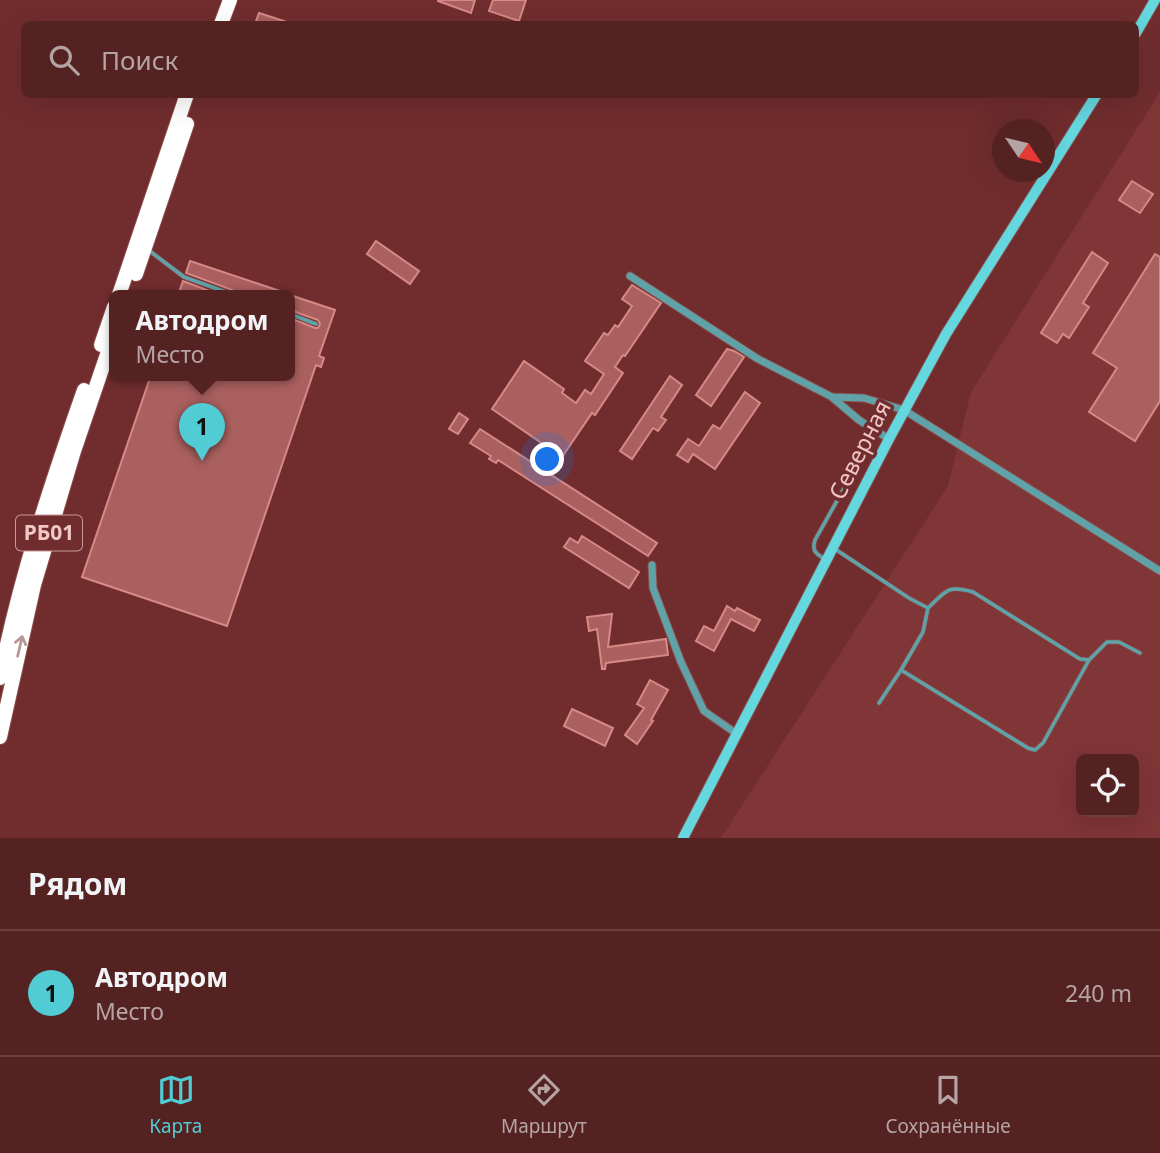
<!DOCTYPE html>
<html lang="ru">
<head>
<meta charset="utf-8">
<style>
  :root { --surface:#522; --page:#5b2a2a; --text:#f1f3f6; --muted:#b6a4a5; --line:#6b3f40; --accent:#51ccd4 }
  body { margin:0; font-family:"Noto Sans",sans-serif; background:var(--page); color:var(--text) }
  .controls { position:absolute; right:21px; bottom:21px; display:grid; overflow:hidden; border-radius:10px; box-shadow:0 7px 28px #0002 }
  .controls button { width:63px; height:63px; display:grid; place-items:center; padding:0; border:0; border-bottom:2px solid var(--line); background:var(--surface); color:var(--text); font:35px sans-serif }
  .compass { position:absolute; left:992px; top:119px; width:63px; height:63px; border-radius:50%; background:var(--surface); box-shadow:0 7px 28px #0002; rotate:125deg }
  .you { position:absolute; left:548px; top:460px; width:24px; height:24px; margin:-18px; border:5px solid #fff; border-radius:50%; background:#1a73e8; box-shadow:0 0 0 10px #1a73e833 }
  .badge { display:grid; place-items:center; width:46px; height:46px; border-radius:50%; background:var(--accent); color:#111; font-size:23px; font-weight:700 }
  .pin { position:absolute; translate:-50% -58px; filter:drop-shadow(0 2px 4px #0008) }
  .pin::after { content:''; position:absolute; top:37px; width:24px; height:21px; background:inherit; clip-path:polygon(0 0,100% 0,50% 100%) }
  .popup { position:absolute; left:109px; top:290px; width:186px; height:91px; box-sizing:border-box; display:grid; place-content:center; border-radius:10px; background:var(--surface); filter:drop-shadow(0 2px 5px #0005); font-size:23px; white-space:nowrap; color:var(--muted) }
  .popup b { font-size:26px; color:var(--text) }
  .popup::after { content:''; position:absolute; left:50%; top:100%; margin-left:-14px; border:14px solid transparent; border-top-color:var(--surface) }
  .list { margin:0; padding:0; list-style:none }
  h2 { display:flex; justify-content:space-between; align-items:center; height:91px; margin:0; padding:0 28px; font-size:30px }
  h2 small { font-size:23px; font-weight:400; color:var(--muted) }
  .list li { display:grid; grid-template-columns:46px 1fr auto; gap:21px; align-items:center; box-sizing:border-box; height:126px; padding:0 28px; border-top:2px solid var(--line) }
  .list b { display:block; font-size:26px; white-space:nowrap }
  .list p { margin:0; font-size:23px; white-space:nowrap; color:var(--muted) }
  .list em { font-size:23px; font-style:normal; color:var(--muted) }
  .icon { flex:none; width:38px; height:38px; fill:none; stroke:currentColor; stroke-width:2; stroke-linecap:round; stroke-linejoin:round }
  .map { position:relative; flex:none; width:1160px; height:838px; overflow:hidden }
  .search { position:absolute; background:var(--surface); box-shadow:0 7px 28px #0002; left:21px; right:21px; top:21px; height:77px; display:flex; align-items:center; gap:18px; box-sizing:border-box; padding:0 24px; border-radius:10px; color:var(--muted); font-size:26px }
  .sheet { height:217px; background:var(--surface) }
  nav { display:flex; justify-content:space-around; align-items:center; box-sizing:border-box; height:98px; border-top:2px solid var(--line); background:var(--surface); font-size:19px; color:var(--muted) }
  nav a { display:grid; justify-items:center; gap:4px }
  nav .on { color:var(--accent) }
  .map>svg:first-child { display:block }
  .built { fill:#803537; fill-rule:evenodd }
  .building { fill:#aa605f; stroke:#d78986; stroke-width:2 }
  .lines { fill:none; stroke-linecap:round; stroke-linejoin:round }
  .lane-casing { stroke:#8b4c4c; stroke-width:5 }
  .street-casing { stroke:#8b4c4c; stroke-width:9 }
  .secondary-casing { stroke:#8b4c4c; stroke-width:12 }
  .highway-casing { stroke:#8b4c4c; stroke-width:16 }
  .lane { stroke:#5fa3a8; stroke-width:3.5 }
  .street { stroke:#5fa3a8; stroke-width:7 }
  .secondary { stroke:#64d7df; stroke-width:10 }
  .highway { stroke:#fff; stroke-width:14 }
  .oneway { stroke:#b89696 }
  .labels { text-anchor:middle; stroke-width:7; stroke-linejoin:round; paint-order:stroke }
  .shield { fill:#712d2e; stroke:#cb9998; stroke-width:2 }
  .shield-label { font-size:21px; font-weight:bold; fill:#f1c7c5 }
  .street-label { font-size:23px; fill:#f1c7c5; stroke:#712d2e }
</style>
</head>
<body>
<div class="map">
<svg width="1160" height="838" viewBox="0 0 1160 838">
  <rect width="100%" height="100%" fill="#712d2e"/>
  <path class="built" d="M1160 92V838H721L948 486 971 392ZM1081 759H1134V812H1081Z"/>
  <g class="building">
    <path d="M438 0H475L471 13 438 1Z"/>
    <path d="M493 0H526L519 21 489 11Z"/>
    <path d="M259 13 290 23 289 24H255Z"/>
    <path d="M1132 181 1153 194 1140 213 1119 200Z"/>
    <path d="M376 241 419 271 410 284 367 254Z"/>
    <path d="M1092 252 1108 263 1083 303 1089 307 1069 338 1063 334 1057 343 1041 333Z"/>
    <path d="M1155 254 1160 257V401L1135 441 1089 412 1117 368 1093 353Z"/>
    <path d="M190 261 286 293V295H238L235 291 186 273Z"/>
    <path d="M183 281 220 295H178Z"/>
    <path d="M632 285 661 303 625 356 623 355 615 367 623 373 595 415 592 413 562 457 492 409 524 361 564 389 562 393 576 403 585 390 591 394 604 374 585 361 604 333 608 335 615 325 618 327 632 306 622 299Z"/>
    <path d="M290 295 335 310 319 356 324 358 321 367 316 365 227 626 82 577 151 375H290V318L315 328H318L320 324 318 320 290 310Z"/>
    <path d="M727 349 734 351 744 357 711 406 696 395Z"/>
    <path d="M670 376 682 385 661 417 666 420 658 431 653 428 632 459 620 451Z"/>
    <path d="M745 392 760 403 715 469 693 454 688 462 677 455 688 439 699 446 713 425 720 429Z"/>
    <path d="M459 413 468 419 458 434 449 429Z"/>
    <path d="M480 429 657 543 648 556 498 460 496 463 489 459 491 456 470 443Z"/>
    <path d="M582 536 639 572 629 588 564 547 570 538 578 543Z"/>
    <path d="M727 606 735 611 737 608 760 620 754 631 731 619 714 651 696 641 704 626 714 631Z"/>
    <path d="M612 614 608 647 666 639 668 655 606 663 605 669H602L597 629 589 631 587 617Z"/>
    <path d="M650 680 668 690 651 720 653 721 637 744 625 735 644 708 637 704Z"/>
    <path d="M572 709 613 728 605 746 564 726Z"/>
  </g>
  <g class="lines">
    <g class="lane-casing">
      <g id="lane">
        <path d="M147 249 184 277 234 295"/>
        <path d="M290 314 316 324"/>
        <path d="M835 549 909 598 928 608C947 590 947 585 973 592L1080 659 1089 660 1107 642H1119L1140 653"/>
        <path d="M823 558C815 553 812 550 815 540L875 433"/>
        <path d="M901 670 1028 748 1035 750 1043 743 1089 660"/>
        <path d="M879 703 901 670 923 632 928 608"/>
      </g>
    </g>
    <g class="street-casing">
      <g id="street">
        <path d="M630 276 758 359 832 397 864 398 904 410 1160 571"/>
        <path d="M833 398 859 420 889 439"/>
        <path d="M652 565 653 588 681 662 704 711 737 734"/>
      </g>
    </g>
    <g class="secondary-casing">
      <g id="secondary">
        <path d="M1136 33 1155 0"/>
        <path d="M683 838 889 439 946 334 1097 94"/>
      </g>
    </g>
    <g class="highway-casing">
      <g id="highway">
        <path d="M221 24 230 0"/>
        <path d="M136 274 187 124"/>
        <path d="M119 295 187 94"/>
        <path d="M101 345 114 307"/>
        <path d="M0 678C19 580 51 484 84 390"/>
        <path d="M0 737 34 585 74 451 114 334"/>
      </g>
    </g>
    <use href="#lane" class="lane"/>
    <use href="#street" class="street"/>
    <use href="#secondary" class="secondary"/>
    <use href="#highway" class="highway"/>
  </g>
  <defs><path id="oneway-shaft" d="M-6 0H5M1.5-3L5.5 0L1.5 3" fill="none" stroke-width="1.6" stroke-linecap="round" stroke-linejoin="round" transform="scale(1.75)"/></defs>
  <use class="oneway" href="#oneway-shaft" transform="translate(20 646) rotate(-77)"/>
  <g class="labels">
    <rect class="shield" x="16" y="515.5" width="66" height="35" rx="5"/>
    <g class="shield-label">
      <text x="49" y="540">РБ01</text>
    </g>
    <g class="street-label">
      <text transform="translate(860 450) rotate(-63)" y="8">Северная</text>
    </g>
  </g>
</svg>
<div class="controls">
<button><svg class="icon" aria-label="locate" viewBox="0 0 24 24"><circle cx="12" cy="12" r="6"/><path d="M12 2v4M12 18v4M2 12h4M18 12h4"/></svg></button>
</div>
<svg class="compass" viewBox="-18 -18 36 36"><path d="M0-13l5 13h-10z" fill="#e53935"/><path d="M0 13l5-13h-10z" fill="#b6a4a5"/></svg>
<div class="you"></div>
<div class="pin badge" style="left:202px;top:461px">1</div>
<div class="popup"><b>Автодром</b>Место</div>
<div class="search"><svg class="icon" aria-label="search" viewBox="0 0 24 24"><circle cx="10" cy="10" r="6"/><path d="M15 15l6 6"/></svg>Поиск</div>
</div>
<section class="sheet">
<h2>Рядом<small></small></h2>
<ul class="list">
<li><span class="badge">1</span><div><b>Автодром</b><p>Место</p></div><em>240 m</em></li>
</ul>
</section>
<nav>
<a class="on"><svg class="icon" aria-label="map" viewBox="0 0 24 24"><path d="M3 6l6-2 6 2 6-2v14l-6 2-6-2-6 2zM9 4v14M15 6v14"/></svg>Карта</a>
<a><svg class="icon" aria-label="directions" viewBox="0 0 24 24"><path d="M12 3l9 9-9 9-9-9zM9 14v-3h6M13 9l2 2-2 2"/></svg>Маршрут</a>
<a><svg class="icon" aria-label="saved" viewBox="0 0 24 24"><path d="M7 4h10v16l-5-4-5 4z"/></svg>Сохранённые</a>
</nav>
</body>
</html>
